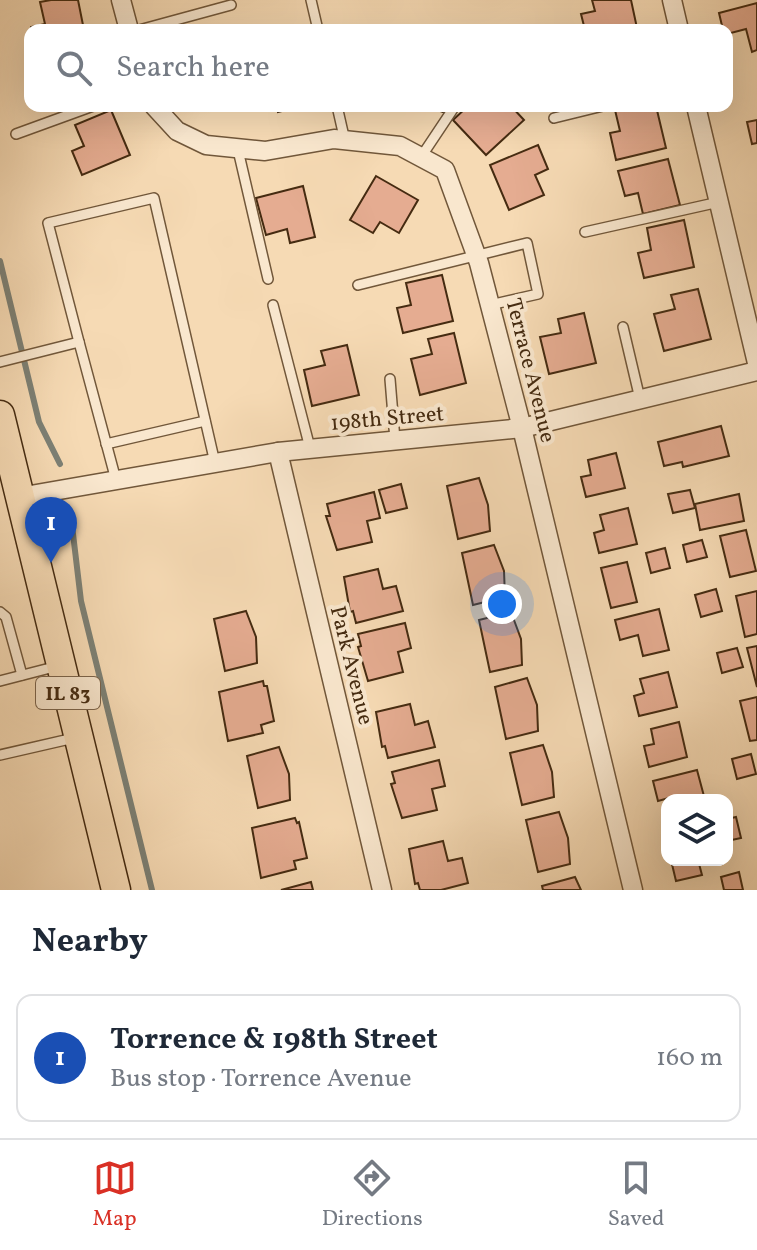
<!DOCTYPE html>
<html lang="en">
<head>
<meta charset="utf-8">
<style>
  :root { --surface:#fff; --page:#f2f2f3; --text:#1f2937; --muted:#747a83; --line:#e0e1e3; --accent:#d93025 }
  body { margin:0; font-family:Vollkorn,serif; background:var(--page); color:var(--text) }
  .controls { position:absolute; right:24px; bottom:24px; display:grid; overflow:hidden; border-radius:16px; box-shadow:0 8px 32px #0002 }
  .controls button { width:72px; height:72px; display:grid; place-items:center; padding:0; border:0; border-bottom:2px solid var(--line); background:var(--surface); color:var(--text); font:40px sans-serif }
  .you { position:absolute; left:502px; top:604px; width:28px; height:28px; margin:-20px; border:6px solid #fff; border-radius:50%; background:#1a73e8; box-shadow:0 0 0 12px #1a73e833 }
  .badge { display:grid; place-items:center; width:52px; height:52px; border-radius:50%; background:var(--accent); color:#fff; font-size:26px; font-weight:700 }
  .pin { position:absolute; translate:-50% -66px; filter:drop-shadow(0 2px 4px #0008) }
  .pin::after { content:''; position:absolute; top:42px; width:28px; height:24px; background:inherit; clip-path:polygon(0 0,100% 0,50% 100%) }
  .list { margin:0; padding:0; list-style:none }
  h2 { display:flex; justify-content:space-between; align-items:center; height:104px; margin:0; padding:0 32px; font-size:34px }
  h2 small { font-size:26px; font-weight:400; color:var(--muted) }
  .list li { display:grid; grid-template-columns:52px 1fr auto; gap:24px; align-items:center; box-sizing:border-box; height:128px; margin:0 16px 16px; padding:0 16px; border:2px solid var(--line); border-radius:16px }
  .list b { display:block; font-size:30px; white-space:nowrap }
  .list p { margin:0; font-size:26px; white-space:nowrap; color:var(--muted) }
  .list em { font-size:26px; font-style:normal; color:var(--muted) }
  .icon { flex:none; width:44px; height:44px; fill:none; stroke:currentColor; stroke-width:2; stroke-linecap:round; stroke-linejoin:round }
  .map { position:relative; flex:none; width:757px; height:890px; overflow:hidden }
  .search { position:absolute; background:var(--surface); box-shadow:0 8px 32px #0002; left:24px; right:24px; top:24px; height:88px; display:flex; align-items:center; gap:20px; box-sizing:border-box; padding:0 28px; border-radius:16px; color:var(--muted); font-size:30px }
  .sheet { height:248px; background:var(--surface) }
  nav { display:flex; justify-content:space-around; align-items:center; box-sizing:border-box; height:112px; border-top:2px solid var(--line); background:var(--surface); font-size:22px; color:var(--muted) }
  nav a { display:grid; justify-items:center; gap:4px }
  nav .on { color:var(--accent) }
  .map>svg:first-child { display:block }
  .lines { fill:none; stroke-linecap:round; stroke-linejoin:round }
  .stream { stroke:#7c8075; stroke-width:6 }
  .building { fill:#e5ac91; stroke:#452b11; stroke-width:2 }
  .service-casing { stroke:#71573a; stroke-width:12 }
  .minor-casing { stroke:#71573a; stroke-width:21 }
  .primary-casing { stroke:#452b11; stroke-width:31 }
  .service { stroke:#f9e7ce; stroke-width:9 }
  .minor { stroke:#f9e7ce; stroke-width:18 }
  .primary { stroke:#f6dab4; stroke-width:28 }
  .labels { text-anchor:middle; stroke-width:8; stroke-linejoin:round; paint-order:stroke }
  .shield { fill:#f9e7ce; stroke:#7b634a; stroke-width:2 }
  .shield-label { font-size:20px; font-weight:bold; fill:#452b11 }
  .street-label { font-size:22px; fill:#452b11; stroke:#f9e7ce }
</style>
</head>
<body>
<div class="map">
<svg width="757" height="890" viewBox="0 0 757 890">
  <rect width="100%" height="100%" fill="#f6dab4"/>
  <filter id="stains"><feTurbulence type="fractalNoise" baseFrequency=".0025" numOctaves="4"/><feColorMatrix values="0 0 0 0 .2 0 0 0 0 .09 0 0 0 0 .02 0 0 0 .5 -.17"/></filter>
  <radialGradient id="worn" r=".72"><stop offset=".6" stop-color="#630" stop-opacity="0"/><stop offset="1" stop-color="#630" stop-opacity=".3"/></radialGradient>
  <g class="lines">
    <g class="stream">
      <path d="M0 261 39 422 60 464"/>
      <path d="M71 517 81 601 152 890"/>
    </g>
  </g>
  <g class="building">
    <path d="M51 0H78L84 30H31V27L45 24 40 2Z"/>
    <path d="M592 0H631L637 28 585 30 581 14 595 11Z"/>
    <path d="M757 3V50L752 52 746 29 727 34V30H723L719 13Z"/>
    <path d="M277 106H302L278 112Z"/>
    <path d="M425 106H445L443 112Z"/>
    <path d="M468 106H491L494 110 498 106H511L524 120 486 155 453 120Z"/>
    <path d="M633 106H656L666 148 616 160 610 133 620 131 615 110Z"/>
    <path d="M111 110 130 155 82 175 72 151 84 146 75 125Z"/>
    <path d="M757 120V143L752 144 747 122Z"/>
    <path d="M538 145 548 169 535 175 544 195 509 210 490 165Z"/>
    <path d="M668 159 680 205 643 214 638 193 625 196 618 171Z"/>
    <path d="M376 176 418 200 399 233 380 222 373 233 350 220Z"/>
    <path d="M303 186 315 237 290 243 287 229 266 235 256 198Z"/>
    <path d="M684 220 694 267 644 278 638 253 651 250 647 228Z"/>
    <path d="M442 275 453 321 403 333 397 308 411 305 406 283Z"/>
    <path d="M698 289 711 339 664 351 654 314 675 309 671 295Z"/>
    <path d="M584 313 596 363 549 374 540 337 561 333 558 319Z"/>
    <path d="M454 333 466 383 420 395 411 359 432 354 428 339Z"/>
    <path d="M347 345 359 395 312 406 304 370 325 365 321 351Z"/>
    <path d="M721 426 729 456 683 467 682 462 664 466 658 442Z"/>
    <path d="M616 453 625 488 586 497 581 477 591 475 588 460Z"/>
    <path d="M479 478 488 505 490 531 458 539 447 486Z"/>
    <path d="M401 484 407 508 386 513 379 490Z"/>
    <path d="M690 490 695 508 673 513 668 494Z"/>
    <path d="M374 492 380 518 367 521 372 542 337 550 326 516H330L327 504Z"/>
    <path d="M739 494 744 521 700 530 695 504Z"/>
    <path d="M628 508 637 544 599 553 594 533 604 530 600 515Z"/>
    <path d="M746 530 756 571 730 577 720 536Z"/>
    <path d="M702 540 707 557 687 562 683 545Z"/>
    <path d="M494 545 504 571 505 597 473 605 462 553Z"/>
    <path d="M665 548 670 568 651 573 646 553Z"/>
    <path d="M627 562 637 602 611 608 601 568Z"/>
    <path d="M378 569 383 589 396 586 403 611 356 623 353 611 350 612 344 577Z"/>
    <path d="M716 589 722 611 701 617 695 595Z"/>
    <path d="M757 591V634L745 637 736 596Z"/>
    <path d="M659 609 669 650 643 656 638 635 620 640 615 620Z"/>
    <path d="M246 611 256 637 257 663 225 671 214 619Z"/>
    <path d="M511 612 521 639 522 665 490 672 479 620Z"/>
    <path d="M405 623 411 648 398 652 403 672 368 681 358 647 361 646 358 634Z"/>
    <path d="M757 646V687L747 648Z"/>
    <path d="M737 648 743 667 722 673 717 653Z"/>
    <path d="M668 672 677 707 639 716 634 696 644 693 640 679Z"/>
    <path d="M527 678 537 705 538 731 506 739 495 687Z"/>
    <path d="M263 681 264 686H267L274 721 261 725 263 733 228 741 219 692Z"/>
    <path d="M757 697V740L750 741 740 701Z"/>
    <path d="M410 704 415 725 428 721 435 747 388 758 385 746 382 747 376 712Z"/>
    <path d="M679 722 687 757 649 767 644 746 654 744 651 729Z"/>
    <path d="M543 745 552 772 554 797 522 805 510 753Z"/>
    <path d="M279 747 289 774 290 800 258 808 247 756Z"/>
    <path d="M751 754 756 774 737 779 732 759Z"/>
    <path d="M439 760 445 786 432 789 437 810 402 818 391 784 395 783 392 772Z"/>
    <path d="M697 770 705 800H677L676 796 658 801 653 781Z"/>
    <path d="M559 812 568 838 570 864 538 872 526 820Z"/>
    <path d="M736 817 741 838 727 841V819Z"/>
    <path d="M295 818 297 823 299 822 307 858 294 861 296 869 261 878 252 828Z"/>
    <path d="M443 841 448 861 462 858 468 883 441 890H420L418 883 415 884 409 849Z"/>
    <path d="M671 860H698L702 875 676 881Z"/>
    <path d="M739 872 743 890H724L721 877Z"/>
    <path d="M575 877 581 890H543L542 886Z"/>
    <path d="M311 882 313 890H281Z"/>
  </g>
  <g class="lines">
    <g class="service-casing">
      <g id="service">
        <path d="M311 0 318 30"/>
        <path d="M139 30 231 5"/>
        <path d="M337 106 345 141"/>
        <path d="M554 118 603 106"/>
        <path d="M16 134 93 106"/>
        <path d="M238 150 268 279"/>
        <path d="M421 157 455 106"/>
        <path d="M585 232 719 202"/>
        <path d="M358 285 527 243 538 294 490 305"/>
        <path d="M273 305 310 448"/>
        <path d="M623 327 640 399"/>
        <path d="M79 342 48 223 154 198 215 463"/>
        <path d="M0 362 79 342 116 480"/>
        <path d="M390 379 395 440"/>
        <path d="M106 444 205 421"/>
        <path d="M0 612 6 617 22 675"/>
        <path d="M0 681 58 666"/>
        <path d="M0 755 74 738"/>
      </g>
    </g>
    <g class="minor-casing">
      <g id="minor">
        <path d="M121 0 129 30"/>
        <path d="M672 0 679 30"/>
        <path d="M154 106 177 131 206 145 265 151 334 139 400 146 445 170 479 263 522 428 633 890"/>
        <path d="M696 106 757 363"/>
        <path d="M278 452 382 890"/>
        <path d="M19 497 278 452 522 428 757 371"/>
      </g>
    </g>
    <g class="primary-casing">
      <path id="primary" d="M0 415 116 890"/>
    </g>
    <use href="#service" class="service"/>
    <use href="#minor" class="minor"/>
    <use href="#primary" class="primary"/>
  </g>
  <g class="labels">
    <rect class="shield" x="36" y="677" width="64" height="32" rx="6"/>
    <g class="shield-label">
      <text x="68" y="700">IL 83</text>
    </g>
    <g class="street-label">
      <text transform="translate(532 370) rotate(76)" y="8">Terrace Avenue</text>
      <text transform="translate(387 417) rotate(-5)" y="8">198th Street</text>
      <text transform="translate(353 665) rotate(76)" y="8">Park Avenue</text>
    </g>
  </g>
  <rect width="100%" height="100%" filter="url(#stains)"/>
  <rect width="100%" height="100%" fill="url(#worn)"/>
</svg>
<div class="controls">
<button><svg class="icon" aria-label="layers" viewBox="0 0 24 24"><path d="M12 4l9 5-9 5-9-5zM3 14l9 5 9-5"/></svg></button>
</div>
<div class="you"></div>
<div class="pin badge" style="left:51px;top:563px;background:#1a4fb4">1</div>
<div class="search"><svg class="icon" aria-label="search" viewBox="0 0 24 24"><circle cx="10" cy="10" r="6"/><path d="M15 15l6 6"/></svg>Search here</div>
</div>
<section class="sheet">
<h2>Nearby<small></small></h2>
<ul class="list">
<li><span class="badge" style="background:#1a4fb4">1</span><div><b>Torrence &amp; 198th Street</b><p>Bus stop · Torrence Avenue</p></div><em>160 m</em></li>
</ul>
</section>
<nav>
<a class="on"><svg class="icon" aria-label="map" viewBox="0 0 24 24"><path d="M3 6l6-2 6 2 6-2v14l-6 2-6-2-6 2zM9 4v14M15 6v14"/></svg>Map</a>
<a><svg class="icon" aria-label="directions" viewBox="0 0 24 24"><path d="M12 3l9 9-9 9-9-9zM9 14v-3h6M13 9l2 2-2 2"/></svg>Directions</a>
<a><svg class="icon" aria-label="saved" viewBox="0 0 24 24"><path d="M7 4h10v16l-5-4-5 4z"/></svg>Saved</a>
</nav>
</body>
</html>
